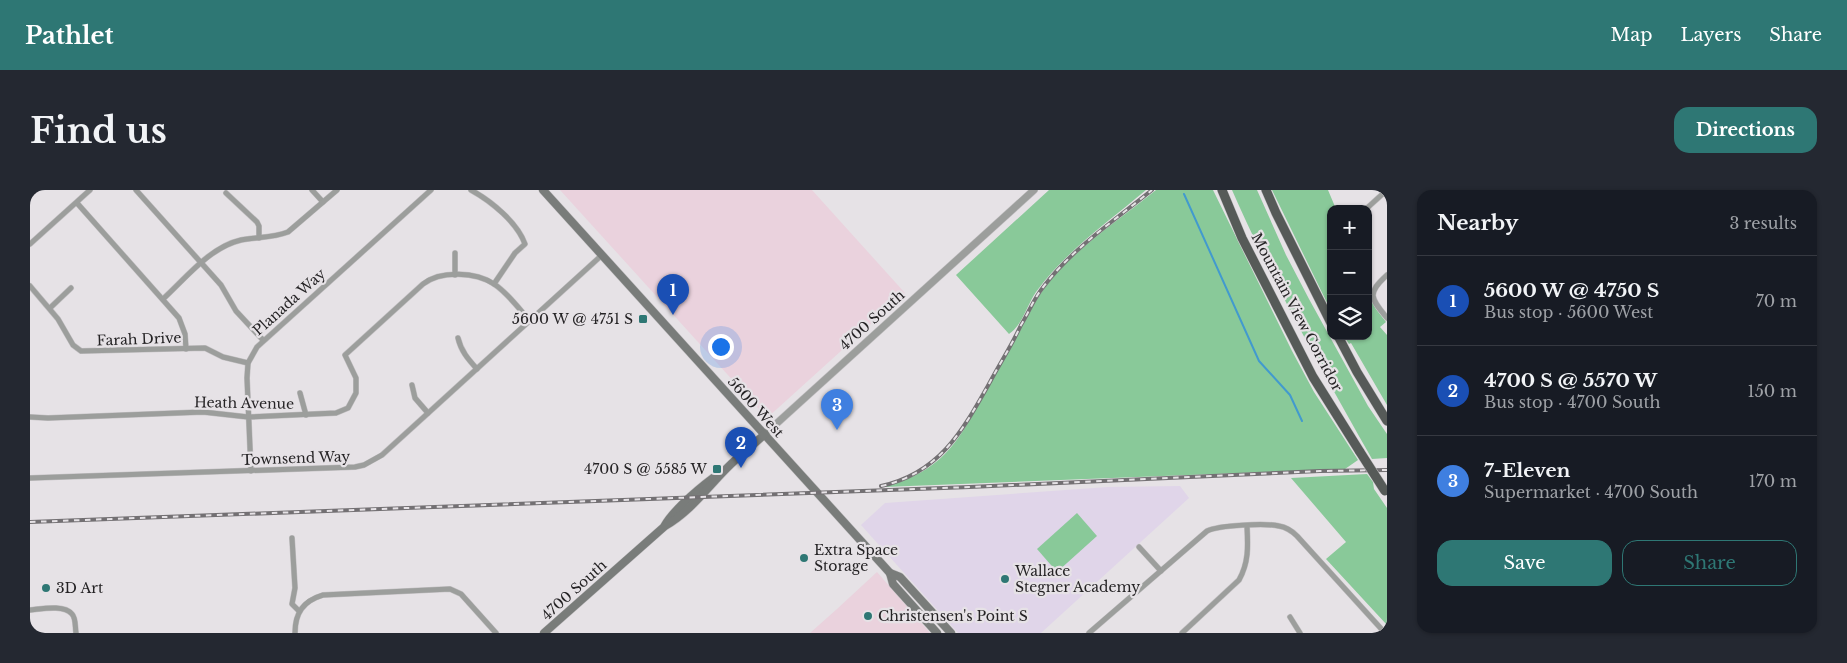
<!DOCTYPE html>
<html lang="en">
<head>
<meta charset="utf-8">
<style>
  :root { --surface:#171b24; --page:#242831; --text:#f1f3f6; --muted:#9ea1a6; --line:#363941; --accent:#2e7774 }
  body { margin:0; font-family:"Libre Baskerville",serif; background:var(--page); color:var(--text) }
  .controls { position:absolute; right:15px; top:15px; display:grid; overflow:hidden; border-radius:10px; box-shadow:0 1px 4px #0004 }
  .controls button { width:45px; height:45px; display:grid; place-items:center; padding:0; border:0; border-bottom:1px solid var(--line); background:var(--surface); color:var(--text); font:25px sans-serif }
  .you { position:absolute; left:690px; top:156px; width:18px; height:18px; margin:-12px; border:4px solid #fff; border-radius:50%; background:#1a73e8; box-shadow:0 0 0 8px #1a73e833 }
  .badge { display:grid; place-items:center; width:32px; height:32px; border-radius:50%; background:var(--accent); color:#fff; font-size:16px; font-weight:700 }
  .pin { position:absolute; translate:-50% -41px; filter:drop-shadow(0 1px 2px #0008) }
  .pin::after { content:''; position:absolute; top:26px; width:18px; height:15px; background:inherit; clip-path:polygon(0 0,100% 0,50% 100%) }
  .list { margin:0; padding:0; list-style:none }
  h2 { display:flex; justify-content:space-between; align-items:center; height:65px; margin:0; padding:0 20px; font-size:21px }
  h2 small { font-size:16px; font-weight:400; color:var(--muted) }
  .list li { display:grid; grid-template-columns:32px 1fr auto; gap:15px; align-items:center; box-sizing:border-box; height:90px; padding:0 20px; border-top:1px solid var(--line) }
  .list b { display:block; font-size:19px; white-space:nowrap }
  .list p { margin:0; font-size:16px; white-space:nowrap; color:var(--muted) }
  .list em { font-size:16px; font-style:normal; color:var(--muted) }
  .actions { display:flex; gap:10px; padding:15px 20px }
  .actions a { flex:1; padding:11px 0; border:1px solid var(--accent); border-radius:15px; text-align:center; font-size:18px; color:var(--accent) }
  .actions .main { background:var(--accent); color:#fff }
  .icon { flex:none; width:28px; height:28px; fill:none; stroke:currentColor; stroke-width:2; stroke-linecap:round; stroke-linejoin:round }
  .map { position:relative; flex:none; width:1357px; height:443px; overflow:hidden; border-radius:15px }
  header { display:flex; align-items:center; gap:30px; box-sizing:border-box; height:70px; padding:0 25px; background:var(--accent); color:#fff }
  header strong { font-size:24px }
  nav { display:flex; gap:28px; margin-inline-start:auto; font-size:18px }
  .intro { display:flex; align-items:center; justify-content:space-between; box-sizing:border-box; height:120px; padding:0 30px }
  h1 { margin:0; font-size:35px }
  .button { padding:12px 22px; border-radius:15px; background:var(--accent); color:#fff; font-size:18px; font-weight:700 }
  main { display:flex; gap:30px; padding:0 30px }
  aside { flex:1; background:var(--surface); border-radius:15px; box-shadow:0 1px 4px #0004 }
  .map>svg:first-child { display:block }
  .commercial { fill:#ead2dd }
  .education { fill:#e0d5e9 }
  .green { fill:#89c999 }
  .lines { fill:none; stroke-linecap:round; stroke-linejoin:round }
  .stream { stroke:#429ace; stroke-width:2 }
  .minor-casing { stroke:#c3c0c3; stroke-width:6 }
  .tertiary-casing { stroke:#c3c0c3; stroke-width:8 }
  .secondary-casing { stroke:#c3c0c3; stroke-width:9 }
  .trunk-casing { stroke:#c3c0c3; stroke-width:10 }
  .minor { stroke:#9c9e9c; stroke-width:5 }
  .tertiary { stroke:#9c9e9c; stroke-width:7 }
  .secondary { stroke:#797c7a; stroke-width:8 }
  .trunk { stroke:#565a58; stroke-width:9 }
  .rail-casing { stroke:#737073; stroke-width:4 }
  .rail { stroke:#e6e2e6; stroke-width:2; stroke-dasharray:5.5; stroke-linecap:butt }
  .trunk-bridge-casing { stroke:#c3c0c3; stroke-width:10; stroke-linecap:butt }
  .trunk-bridge { stroke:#565a58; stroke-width:9 }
  .poi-dot { fill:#2e7774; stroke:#e6e2e6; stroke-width:2 }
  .labels { text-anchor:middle; stroke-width:4.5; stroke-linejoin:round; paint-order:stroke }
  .street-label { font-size:14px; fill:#252325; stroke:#e6e2e6 }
  .poi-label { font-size:14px; fill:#252325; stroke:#e6e2e6; text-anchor:start }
</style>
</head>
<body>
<header>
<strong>Pathlet</strong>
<nav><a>Map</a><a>Layers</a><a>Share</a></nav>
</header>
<div class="intro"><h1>Find us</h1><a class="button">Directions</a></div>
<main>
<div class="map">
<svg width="1357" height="443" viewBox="0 0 1357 443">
  <rect width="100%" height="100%" fill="#e6e2e6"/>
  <g class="commercial">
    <path d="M530 0H782L875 103 737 228Z"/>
    <path d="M847 382 900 443H780L807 419Z"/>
  </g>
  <path class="education" d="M1150 296 1159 308 1011 443H928L831 335 855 313 1078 297Z"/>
  <g class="green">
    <path d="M1019 0H1116C1078 32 1035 62 1006 102 997 115 992 136 979 144L926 85Z"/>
    <path d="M1126 0H1183L1262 161 1284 202 1328 270 1315 279 854 297C871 292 887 286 902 275 926 258 939 231 953 206 972 171 990 133 1013 100 1041 61 1089 30 1126 0Z"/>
    <path d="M1202 0H1227L1256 65 1279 109 1338 216 1357 244V268L1342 269C1292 181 1243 93 1202 0Z"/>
    <path d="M1242 0H1298L1306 19H1301V121Z"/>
    <path d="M1338 105 1346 119 1356 132 1350 137 1357 145V215L1321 153 1319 154 1314 146H1338Z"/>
    <path d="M1337 284 1343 292 1344 299 1357 318V435L1296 369 1316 352 1261 288Z"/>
    <path d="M1047 323 1067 346 1027 382 1007 359Z"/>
  </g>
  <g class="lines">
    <path class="stream" d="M1154 4 1229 171 1260 205 1272 231"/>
    <g class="minor-casing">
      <g id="minor">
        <path d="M106 0 191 95 206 121 233 150"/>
        <path d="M282 0 293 12"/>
        <path d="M441 0C461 11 487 32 495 54L485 63 464 94"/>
        <path d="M196 3 227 32 229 36V48"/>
        <path d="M47 13 149 128 155 144 156 159"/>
        <path d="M1336 19 1357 0"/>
        <path d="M0 54 60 0"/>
        <path d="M425 63V85"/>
        <path d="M1357 85C1337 103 1340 108 1357 128"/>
        <path d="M0 96 28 129 43 155 51 161 175 158 193 167 218 173"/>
        <path d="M133 109C156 88 180 57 211 50 227 47 243 48 258 42L307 0"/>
        <path d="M20 118 41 98"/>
        <path d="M428 148C431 161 438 169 447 179"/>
        <path d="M382 195 385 208 398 223"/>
        <path d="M270 203 276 225"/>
        <path d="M0 227 18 228 173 222 218 227 306 223 318 218 326 203V188L315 165 393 94C411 80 446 82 464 94 478 103 489 119 500 131"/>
        <path d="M221 281 217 188 218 173 227 157 401 0"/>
        <path d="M0 288 325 277 334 275 352 265 572 65"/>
        <path d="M262 348 265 398 262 414 269 421"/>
        <path d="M1109 357 1131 381"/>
        <path d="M0 420C11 419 34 414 42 424 46 428 45 437 46 443"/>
        <path d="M1260 427 1270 443"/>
        <path d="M265 443C265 423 273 411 293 405L420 399 431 404 466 443"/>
        <path d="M1059 443 1177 341C1189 335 1236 333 1249 336 1256 337 1262 341 1267 346L1355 443"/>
        <path d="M1152 443 1209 390C1219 372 1218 356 1217 336"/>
      </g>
    </g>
    <g class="tertiary-casing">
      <path id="tertiary" d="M735 244 1004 0"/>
    </g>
    <g class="secondary-casing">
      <g id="secondary">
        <path d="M513 0 860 383 863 394 907 443"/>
        <path d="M635 335C645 318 674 294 690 283"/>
        <path d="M860 383 870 387 921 443"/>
        <path d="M514 443 635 336C660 322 677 298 697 278 709 266 722 256 735 244"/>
      </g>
    </g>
    <g class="trunk-casing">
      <g id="trunk">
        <path d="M1192 0 1212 48 1283 187 1330 262"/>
        <path d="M1236 0 1246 23 1301 133"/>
        <path d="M1308 146 1327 182 1357 231"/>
      </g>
    </g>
    <use href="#minor" class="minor"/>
    <use href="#tertiary" class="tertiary"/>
    <use href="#secondary" class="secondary"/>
    <use href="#trunk" class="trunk"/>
    <g class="rail-casing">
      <g id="rail">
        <path d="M851 296C910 283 933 240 960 192 970 173 982 155 991 135 999 122 1004 108 1014 96 1043 58 1085 30 1122 0"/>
        <path d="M0 332 940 297 1290 281 1357 280"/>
      </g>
    </g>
    <use href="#rail" class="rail"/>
    <g class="trunk-bridge-casing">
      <path id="trunk-bridge" d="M1330 262 1355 301"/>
    </g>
    <use href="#trunk-bridge" class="trunk-bridge"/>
  </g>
  <g class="poi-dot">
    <rect x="608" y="124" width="10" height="10" rx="2.5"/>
    <rect x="682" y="274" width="10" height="10" rx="2.5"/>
    <circle cx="774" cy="368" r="5"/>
    <circle cx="975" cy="389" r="5"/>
    <circle cx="16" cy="398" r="5"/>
    <circle cx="838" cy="426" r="5"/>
  </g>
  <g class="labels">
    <g class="street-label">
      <text transform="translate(259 112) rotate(-42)" y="5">Planada Way</text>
      <text transform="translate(1267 122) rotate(62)" y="5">Mountain View Corridor</text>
      <text transform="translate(842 130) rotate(-42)" y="5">4700 South</text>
      <text transform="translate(109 149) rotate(-2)" y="5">Farah Drive</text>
      <text transform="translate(214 213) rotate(1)" y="5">Heath Avenue</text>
      <text transform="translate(726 217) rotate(48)" y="5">5600 West</text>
      <text transform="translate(266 268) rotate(-2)" y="5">Townsend Way</text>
      <text transform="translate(544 400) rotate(-42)" y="5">4700 South</text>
    </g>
    <g class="poi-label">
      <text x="603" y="134" text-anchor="end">5600 W @ 4751 S</text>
      <text x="677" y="284" text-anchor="end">4700 S @ 5585 W</text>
      <text x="784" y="365">Extra Space<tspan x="784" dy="16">Storage</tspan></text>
      <text x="985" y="386">Wallace<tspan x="985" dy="16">Stegner Academy</tspan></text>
      <text x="26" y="403">3D Art</text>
      <text x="848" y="431">Christensen's Point S</text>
    </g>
  </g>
</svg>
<div class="controls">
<button>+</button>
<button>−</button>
<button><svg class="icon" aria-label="layers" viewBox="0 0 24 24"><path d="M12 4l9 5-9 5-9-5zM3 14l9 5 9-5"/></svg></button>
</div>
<div class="you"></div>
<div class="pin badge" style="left:643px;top:125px;background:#1a4fb4">1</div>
<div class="pin badge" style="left:711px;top:278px;background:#1a4fb4">2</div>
<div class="pin badge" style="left:807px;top:240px;background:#3f7fe0">3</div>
</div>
<aside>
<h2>Nearby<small>3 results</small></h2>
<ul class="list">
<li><span class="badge" style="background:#1a4fb4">1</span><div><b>5600 W @ 4750 S</b><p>Bus stop · 5600 West</p></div><em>70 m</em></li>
<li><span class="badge" style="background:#1a4fb4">2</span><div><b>4700 S @ 5570 W</b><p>Bus stop · 4700 South</p></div><em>150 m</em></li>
<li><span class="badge" style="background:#3f7fe0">3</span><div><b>7-Eleven</b><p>Supermarket · 4700 South</p></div><em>170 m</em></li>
</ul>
<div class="actions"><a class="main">Save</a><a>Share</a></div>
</aside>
</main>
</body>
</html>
